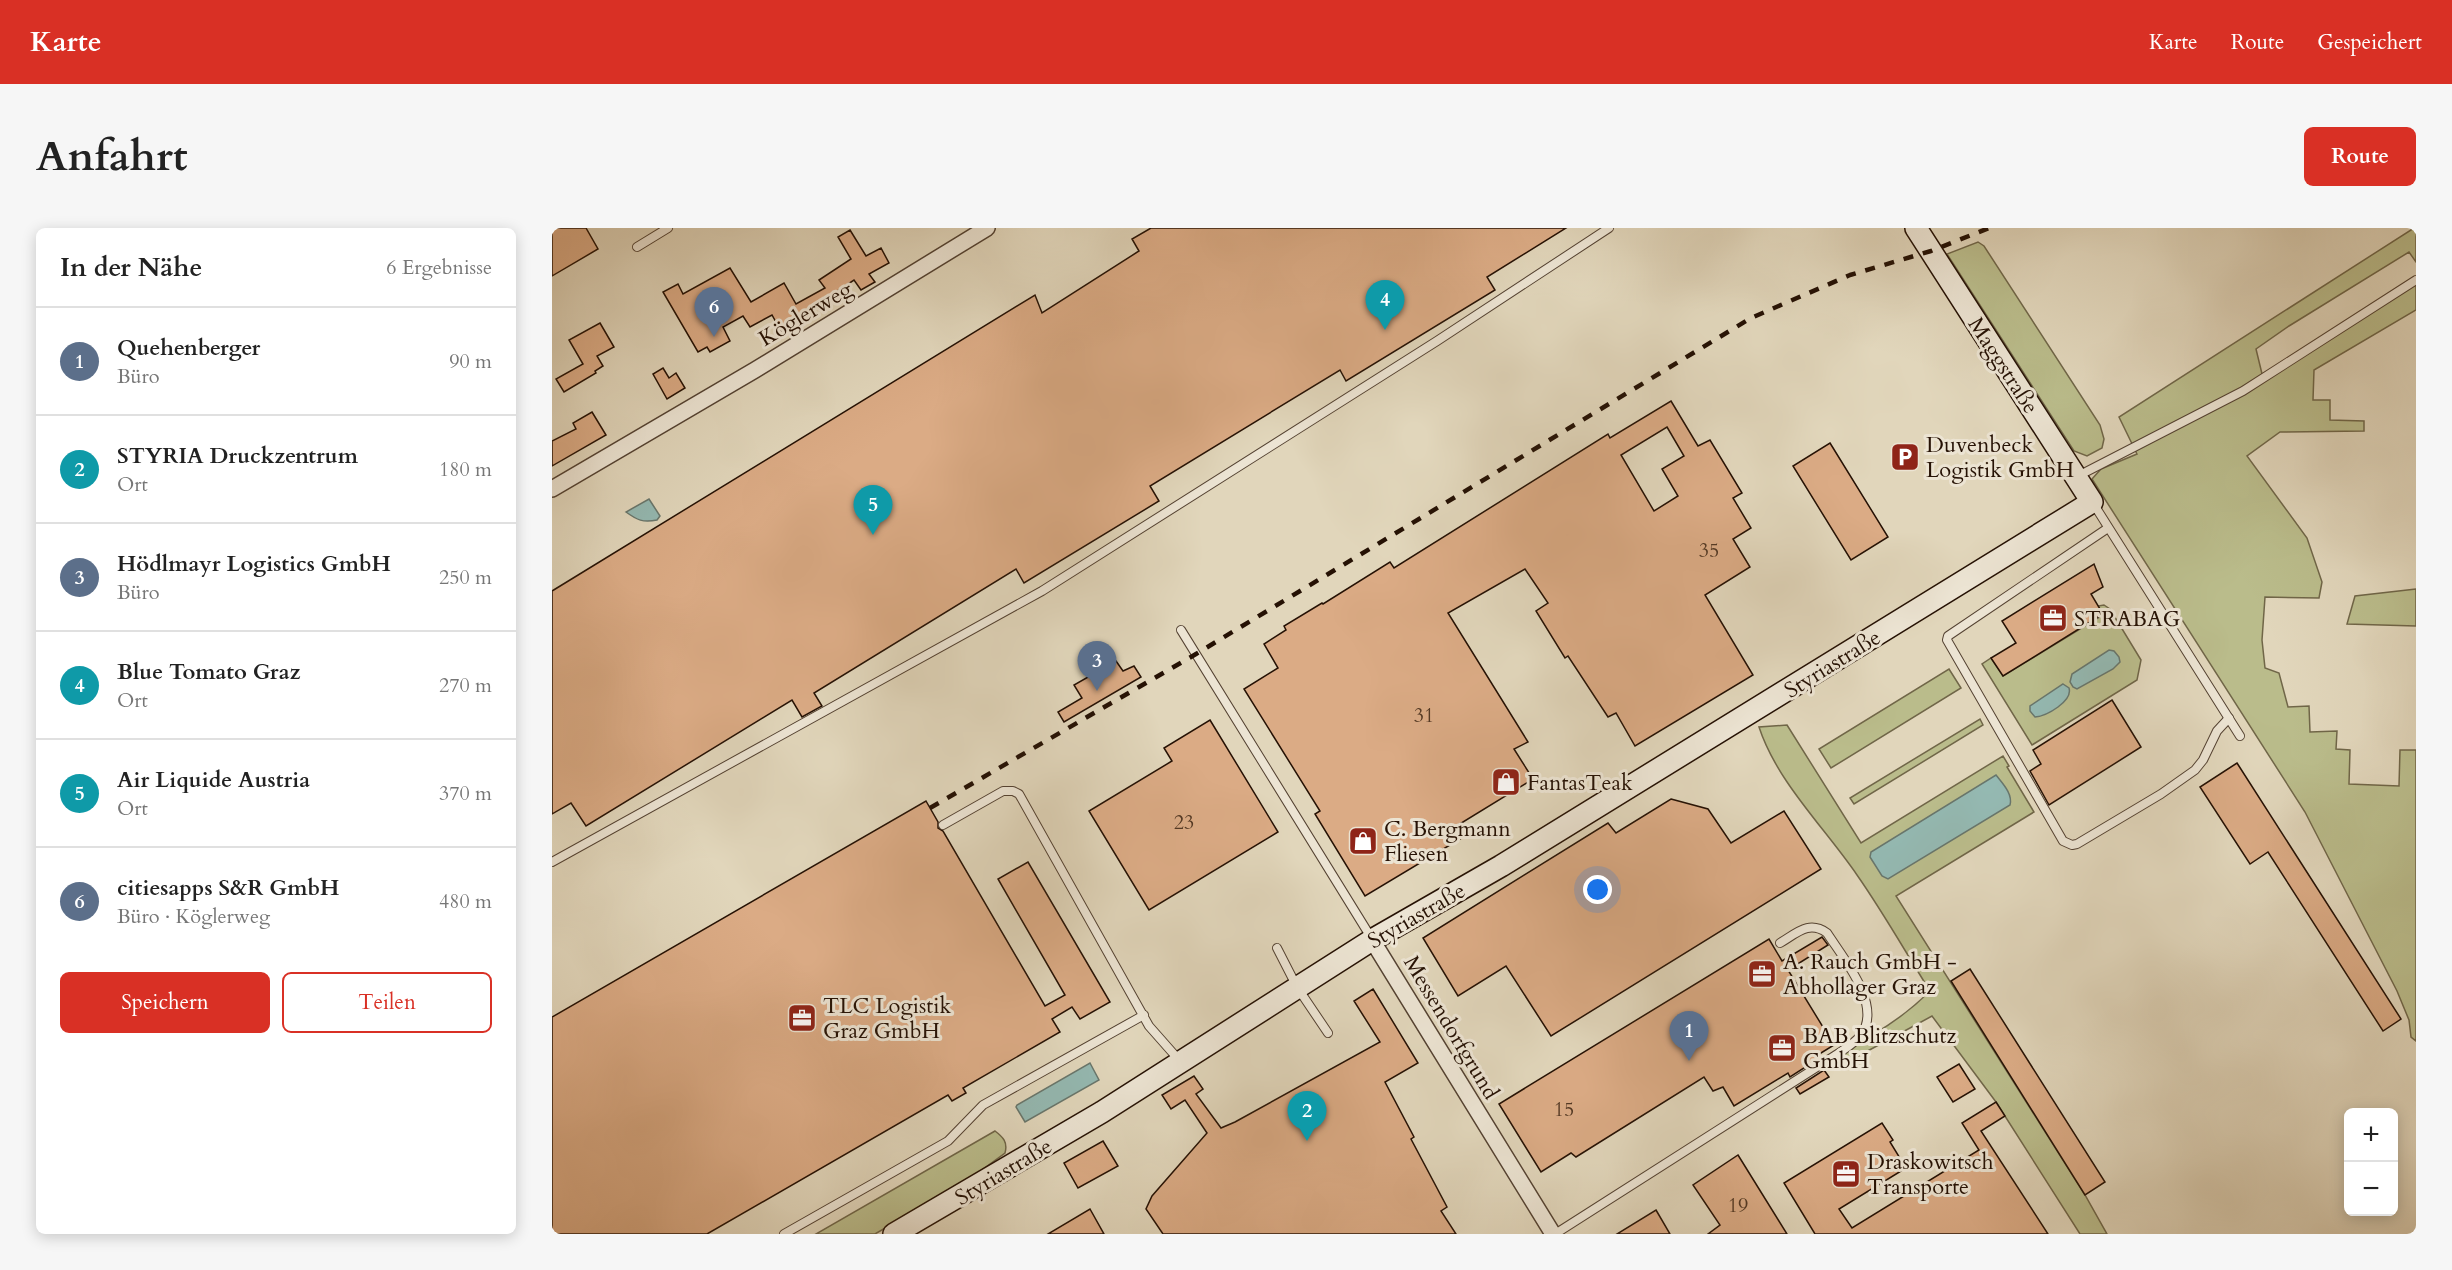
<!DOCTYPE html>
<html lang="de">
<head>
<meta charset="utf-8">
<style>
  :root { --surface:#fff; --page:#f6f6f6; --text:#222; --muted:#767676; --line:#e0e0e0; --accent:#d93025 }
  body { margin:0; font-family:Cardo,serif; background:var(--page); color:var(--text) }
  .controls { position:absolute; right:18px; bottom:18px; display:grid; overflow:hidden; border-radius:9px; box-shadow:0 3px 15px #0003 }
  .controls button { width:54px; height:54px; display:grid; place-items:center; padding:0; border:0; border-bottom:2px solid var(--line); background:var(--surface); color:var(--text); font:30px sans-serif }
  .you { position:absolute; left:1046px; top:662px; width:21px; height:21px; margin:-15px; border:4px solid #fff; border-radius:50%; background:#1a73e8; box-shadow:0 0 0 9px #1a73e833 }
  .badge { display:grid; place-items:center; width:39px; height:39px; border-radius:50%; background:var(--accent); color:#fff; font-size:20px; font-weight:700 }
  .pin { position:absolute; translate:-50% -50px; filter:drop-shadow(0 2px 3px #0008) }
  .pin::after { content:''; position:absolute; top:32px; width:21px; height:18px; background:inherit; clip-path:polygon(0 0,100% 0,50% 100%) }
  .list { margin:0; padding:0; list-style:none }
  h2 { display:flex; justify-content:space-between; align-items:center; height:78px; margin:0; padding:0 24px; font-size:26px }
  h2 small { font-size:20px; font-weight:400; color:var(--muted) }
  .list li { display:grid; grid-template-columns:39px 1fr auto; gap:18px; align-items:center; box-sizing:border-box; height:108px; padding:0 24px; border-top:2px solid var(--line) }
  .list b { display:block; font-size:22px; white-space:nowrap }
  .list p { margin:0; font-size:20px; white-space:nowrap; color:var(--muted) }
  .list em { font-size:20px; font-style:normal; color:var(--muted) }
  .actions { display:flex; gap:12px; padding:18px 24px }
  .actions a { flex:1; padding:14px 0; border:2px solid var(--accent); border-radius:9px; text-align:center; font-size:21px; color:var(--accent) }
  .actions .main { background:var(--accent); color:#fff }
  .map { position:relative; flex:none; width:1864px; height:1006px; overflow:hidden; border-radius:9px }
  header { display:flex; align-items:center; gap:36px; box-sizing:border-box; height:84px; padding:0 30px; background:var(--accent); color:#fff }
  header strong { font-size:28px }
  nav { display:flex; gap:33px; margin-inline-start:auto; font-size:21px }
  .intro { display:flex; align-items:center; justify-content:space-between; box-sizing:border-box; height:144px; padding:0 36px }
  h1 { margin:0; font-size:42px }
  .button { padding:15px 27px; border-radius:9px; background:var(--accent); color:#fff; font-size:21px; font-weight:700 }
  main { display:flex; gap:36px; padding:0 36px }
  aside { flex:1; background:var(--surface); border-radius:9px; box-shadow:0 3px 15px #0003 }
  .map>svg:first-child { display:block }
  .green { fill:#babc8b; stroke:#706648; stroke-width:1.5 }
  .water { fill:#94b9b2; stroke:#68766c; stroke-width:1.5 }
  .building { fill:#dbab85; stroke:#251104; stroke-width:1.5; fill-rule:evenodd }
  .lines { fill:none; stroke-linecap:round; stroke-linejoin:round }
  .lane-casing { stroke:#544232; stroke-width:10 }
  .street-casing { stroke:#544232; stroke-width:18 }
  .secondary-casing { stroke:#251104; stroke-width:24 }
  .lane { stroke:#ece4d3; stroke-width:8 }
  .street { stroke:#ece4d3; stroke-width:15 }
  .secondary { stroke:#ece4d3; stroke-width:21 }
  .rail { stroke:#251104; stroke-width:4.5; stroke-dasharray:10 10; stroke-linecap:butt }
  .labels { text-anchor:middle; stroke-width:6; stroke-linejoin:round; paint-order:stroke }
  .number-label { font-size:20px; fill:#523824 }
  .street-label { font-size:22px; fill:#251104; stroke:#ece4d3 }
  .poi-label { font-size:22px; fill:#251104; stroke:#ece4d3; text-anchor:start }
</style>
</head>
<body>
<header>
<strong>Karte</strong>
<nav><a>Karte</a><a>Route</a><a>Gespeichert</a></nav>
</header>
<div class="intro"><h1>Anfahrt</h1><a class="button">Route</a></div>
<main>
<aside>
<h2>In der Nähe<small>6 Ergebnisse</small></h2>
<ul class="list">
<li><span class="badge" style="background:#5c6f8a">1</span><div><b>Quehenberger</b><p>Büro</p></div><em>90 m</em></li>
<li><span class="badge" style="background:#0f9aa8">2</span><div><b>STYRIA Druckzentrum</b><p>Ort</p></div><em>180 m</em></li>
<li><span class="badge" style="background:#5c6f8a">3</span><div><b>Hödlmayr Logistics GmbH</b><p>Büro</p></div><em>250 m</em></li>
<li><span class="badge" style="background:#0f9aa8">4</span><div><b>Blue Tomato Graz</b><p>Ort</p></div><em>270 m</em></li>
<li><span class="badge" style="background:#0f9aa8">5</span><div><b>Air Liquide Austria</b><p>Ort</p></div><em>370 m</em></li>
<li><span class="badge" style="background:#5c6f8a">6</span><div><b>citiesapps S&amp;R GmbH</b><p>Büro · Köglerweg</p></div><em>480 m</em></li>
</ul>
<div class="actions"><a class="main">Speichern</a><a>Teilen</a></div>
</aside>
<div class="map">
<svg width="1864" height="1006" viewBox="0 0 1864 1006">
  <rect width="100%" height="100%" fill="#e1d6bb"/>
  <filter id="stains"><feTurbulence type="fractalNoise" baseFrequency=".00333" numOctaves="4"/><feColorMatrix values="0 0 0 0 .2 0 0 0 0 .09 0 0 0 0 .02 0 0 0 .5 -.17"/></filter>
  <radialGradient id="worn" r=".72"><stop offset=".6" stop-color="#630" stop-opacity="0"/><stop offset="1" stop-color="#630" stop-opacity=".3"/></radialGradient>
  <g class="green">
    <path d="M1862 0H1864V34L1857 24 1737 98 1704 121 1711 150 1864 52V82L1762 142 1761 172H1778V192L1812 193V203L1728 204 1695 228 1755 310 1770 354 1767 370 1713 369 1710 412 1713 440 1727 445 1736 479 1757 478 1758 504 1785 503 1784 521 1798 522 1797 556 1847 558 1848 522H1864V813L1859 809 1857 792 1845 763 1753 584 1540 251 1549 241 1585 226 1567 189Z"/>
    <path d="M1426 14 1432 18 1548 197 1552 211 1550 220 1535 228 1522 223 1395 26Z"/>
    <path d="M1864 361V398L1795 396 1803 368Z"/>
    <path d="M1552 377 1558 381 1589 432 1585 452 1480 517 1430 436 1439 430 1451 448 1551 387 1546 378Z"/>
    <path d="M1397 441 1409 460 1279 540 1267 521Z"/>
    <path d="M1428 491 1431 497 1302 576 1298 570Z"/>
    <path d="M1235 497 1309 615 1451 528 1457 538 1455 539 1482 584 1344 668 1533 967 1555 1006H1528L1444 874 1380 788 1288 838 1291 822C1324 807 1352 789 1378 763 1354 725 1331 684 1305 647 1273 600 1225 554 1207 499Z"/>
    <path d="M443 903C451 909 456 914 453 925L416 952 323 1006H264Z"/>
  </g>
  <g class="water">
    <path d="M97 271 108 288 105 292C91 295 85 292 74 284Z"/>
    <path d="M1557 422 1562 423 1567 429 1568 434 1561 441 1525 461 1521 459 1518 454 1520 446Z"/>
    <path d="M1511 456 1517 460C1521 473 1495 488 1483 489L1478 483V478Z"/>
    <path d="M1444 547C1451 556 1461 566 1458 577L1336 651 1330 648 1318 629 1319 624Z"/>
    <path d="M538 835 547 852 473 894 464 879 465 877Z"/>
  </g>
  <g class="building">
    <path d="M0 0H34L46 21 0 48Z"/>
    <path d="M599 0H1014L935 49 943 62 794 153 788 142 598 258 607 273 472 355 464 341 262 465 270 478 250 489 240 472 34 598 19 575 0 586V363L483 67 490 85 587 23 580 11Z"/>
    <path d="M298 2 314 28 329 20 337 35 317 46 323 54 309 62 302 52 261 79 263 83 229 103 220 87 198 99 191 88 171 99 178 113 158 124 155 119 146 124 111 64 126 56 131 66 178 40 199 74 232 55 244 76 273 60 267 52 299 31 286 9Z"/>
    <path d="M48 95 62 119 45 128 51 138 43 143 44 145 12 164 4 151 31 136 17 112Z"/>
    <path d="M111 140 117 150 124 145 133 160 115 171 101 146Z"/>
    <path d="M1119 173 1146 218 1158 212 1190 265 1181 270 1199 300 1181 311 1198 339 1153 367 1201 447 1083 518 1064 485 1056 489 1016 428 1013 430 984 383 996 375 973 341 896 385 976 514 962 521 981 551 906 597 913 608 813 668 763 586 768 583 692 461 726 440 712 416 734 402 732 398 770 375 771 376 838 334 842 340 1056 206 1058 210ZM1115 199 1132 228 1110 241 1126 268 1102 283 1069 227Z"/>
    <path d="M40 184 54 207 0 238V213L24 201 21 195Z"/>
    <path d="M1278 215 1336 309 1299 332 1241 238Z"/>
    <path d="M1542 336 1551 359 1539 366 1551 386 1451 448 1439 430 1464 415 1450 393Z"/>
    <path d="M564 433 571 443 582 438 589 449 512 494 506 484 530 470 522 457Z"/>
    <path d="M1560 472 1589 519 1497 577 1478 543 1489 536 1481 522Z"/>
    <path d="M658 492 726 604 597 682 537 583 620 533 612 520Z"/>
    <path d="M1685 535 1849 791 1831 803 1716 624 1698 636 1648 559Z"/>
    <path d="M1119 571 1156 581 1179 615 1232 583 1269 641 999 808 954 738 906 768 871 710 1056 595 1064 605Z"/>
    <path d="M374 573 386 594V600L391 603 493 778 513 767 446 651 476 634 558 774 528 791 520 779 500 791 508 804 411 860 414 865 400 873 396 867 155 1006H0V789Z"/>
    <path d="M1270 709 1276 717 1236 742 1282 817 1264 828 1266 831 1238 849 1236 845 1182 878 1171 859 1161 863 1152 849 1024 929 1019 925 989 944 947 876 1217 711 1230 733Z"/>
    <path d="M1418 741 1553 954 1533 967 1399 753Z"/>
    <path d="M821 761 866 835 833 854 862 909 859 911 895 979 889 983 904 1006H611L594 981 600 968 655 905 633 872 619 881 610 867 642 848 651 861 644 866 669 900 683 894 828 814 802 773Z"/>
    <path d="M1407 836 1423 861 1401 874 1385 849Z"/>
    <path d="M1272 842 1277 849 1248 866 1244 860Z"/>
    <path d="M1444 874 1453 888 1429 903 1496 1006H1263L1232 955 1330 895 1341 912 1338 914 1354 940 1287 981 1300 1000 1427 922 1410 895Z"/>
    <path d="M551 913 566 938 526 960 512 935Z"/>
    <path d="M1186 927 1235 1006H1156L1168 997 1141 957Z"/>
    <path d="M538 981 552 1006H496Z"/>
    <path d="M1104 982 1118 1006H1065Z"/>
  </g>
  <g class="lines">
    <g class="lane-casing">
      <g id="lane">
        <path d="M85 19 116 0"/>
        <path d="M1526 248 1691 163 1864 52"/>
        <path d="M1541 275 1688 508"/>
        <path d="M1556 300 1396 408 1395 412 1511 613 1520 617 1525 616 1609 566 1643 542 1651 532 1665 503 1677 490"/>
        <path d="M629 402 820 711"/>
        <path d="M391 597 451 563H461L467 566 597 798 627 832"/>
        <path d="M0 634 490 363 885 113 1057 0"/>
        <path d="M725 720 745 759 776 805"/>
        <path d="M232 1006 396 913 431 877 592 787"/>
        <path d="M1003 1006 1287 825C1294 820 1304 814 1309 807 1331 777 1291 730 1275 705 1257 692 1245 705 1228 715"/>
      </g>
    </g>
    <g class="street-casing">
      <g id="street">
        <path d="M0 261 203 142 435 0"/>
        <path d="M820 712 1001 1006"/>
      </g>
    </g>
    <g class="secondary-casing">
      <path id="secondary" d="M342 1006 550 884 820 712 949 638 1540 274 1364 0"/>
    </g>
    <use href="#lane" class="lane"/>
    <use href="#street" class="street"/>
    <use href="#secondary" class="secondary"/>
    <path class="rail" d="M378 580 644 426 1199 90 1298 47 1379 23 1437 0"/>
  </g>
  <defs>
    <g id="parking-square" transform="scale(1.5)"><rect x="-9" y="-9" width="18" height="18" rx="4" fill="#8f2418" stroke="#ece4d3"/><path d="M-3.5-5.5H1a3.5 3.5 0 0 1 0 7H-1V5.5H-3.5ZM-1-3.4V-.6H.8a1.4 1.4 0 0 0 0-2.8Z" fill="#fff"/></g>
    <g id="office-square" transform="scale(1.5)"><rect x="-9" y="-9" width="18" height="18" rx="4" fill="#8f2418" stroke="#ece4d3"/><path d="M-6-3h4V-5.5h4V-3h4V5H-6ZM-1-4.5V-3h2v-1.5ZM-6 0V1H6V0Z" fill="#fff"/></g>
    <g id="shop-square" transform="scale(1.5)"><rect x="-9" y="-9" width="18" height="18" rx="4" fill="#8f2418" stroke="#ece4d3"/><path d="M-5-2.5h2.3a2.7 3.5 0 0 1 5.4 0H5L5.5 6h-11ZM-1.5-2.5h3a1.5 2.3 0 0 0-3 0Z" fill="#fff"/></g>
  </defs>
  <g fill-rule="evenodd">
    <use href="#parking-square" x="1353" y="229"/>
    <use href="#office-square" x="1501" y="390"/>
    <use href="#shop-square" x="954" y="554"/>
    <use href="#shop-square" x="811" y="613"/>
    <use href="#office-square" x="1210" y="746"/>
    <use href="#office-square" x="250" y="790"/>
    <use href="#office-square" x="1230" y="820"/>
    <use href="#office-square" x="1294" y="946"/>
  </g>
  <g class="labels">
    <g class="number-label">
      <text x="1157" y="329">35</text>
      <text x="872" y="494">31</text>
      <text x="632" y="601">23</text>
      <text x="1012" y="888">15</text>
      <text x="1186" y="984">19</text>
    </g>
    <g class="street-label">
      <text transform="translate(253 85) rotate(-31)" y="8">Köglerweg</text>
      <text transform="translate(1452 137) rotate(57)" y="8">Maggstraße</text>
      <text transform="translate(1280 435) rotate(-32)" y="8">Styriastraße</text>
      <text transform="translate(864 687) rotate(-30)" y="8">Styriastraße</text>
      <text transform="translate(900 799) rotate(59)" y="8">Messendorfgrund</text>
      <text transform="translate(451 943) rotate(-31)" y="8">Styriastraße</text>
    </g>
    <g class="poi-label">
      <text x="1374" y="224">Duvenbeck<tspan x="1374" dy="25">Logistik GmbH</tspan></text>
      <text x="1522" y="398">STRABAG</text>
      <text x="975" y="562">FantasTeak</text>
      <text x="832" y="608">C. Bergmann<tspan x="832" dy="25">Fliesen</tspan></text>
      <text x="1231" y="741">A. Rauch GmbH -<tspan x="1231" dy="25">Abhollager Graz</tspan></text>
      <text x="271" y="785">TLC Logistik<tspan x="271" dy="25">Graz GmbH</tspan></text>
      <text x="1251" y="815">BAB Blitzschutz<tspan x="1251" dy="25">GmbH</tspan></text>
      <text x="1315" y="941">Draskowitsch<tspan x="1315" dy="25">Transporte</tspan></text>
    </g>
  </g>
  <rect width="100%" height="100%" filter="url(#stains)"/>
  <rect width="100%" height="100%" fill="url(#worn)"/>
</svg>
<div class="controls">
<button>+</button>
<button>−</button>
</div>
<div class="you"></div>
<div class="pin badge" style="left:1137px;top:833px;background:#5c6f8a">1</div>
<div class="pin badge" style="left:755px;top:913px;background:#0f9aa8">2</div>
<div class="pin badge" style="left:545px;top:463px;background:#5c6f8a">3</div>
<div class="pin badge" style="left:833px;top:102px;background:#0f9aa8">4</div>
<div class="pin badge" style="left:321px;top:307px;background:#0f9aa8">5</div>
<div class="pin badge" style="left:162px;top:109px;background:#5c6f8a">6</div>
</div>
</main>
</body>
</html>
